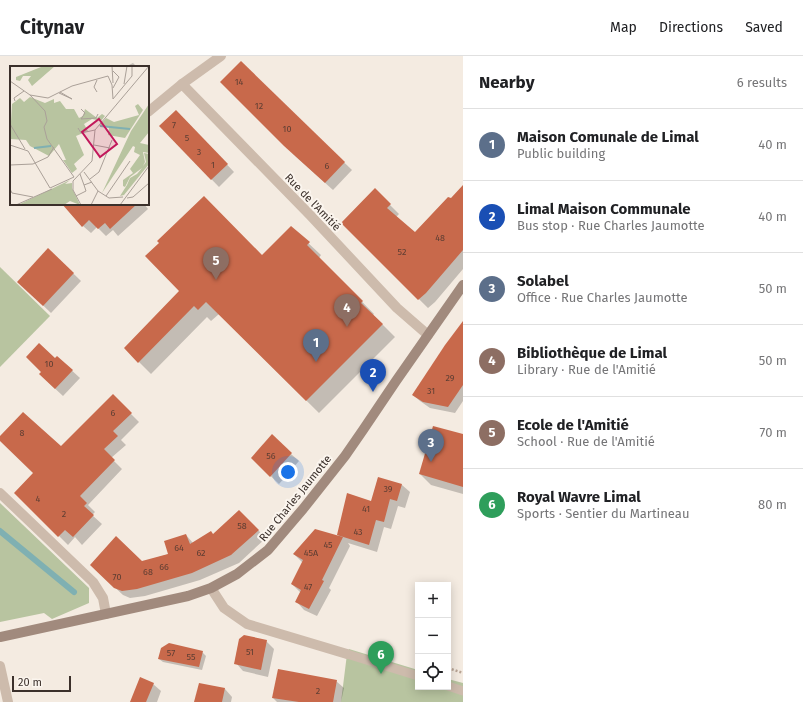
<!DOCTYPE html>
<html lang="en">
<head>
<meta charset="utf-8">
<style>
  :root { --surface:#fff; --page:#f2f2f2; --text:#202124; --muted:#757577; --line:#e0e0e0; --accent:#1f5a5e }
  body { margin:0; font-family:"Fira Sans",sans-serif; background:var(--page); color:var(--text) }
  .controls { position:absolute; right:12px; bottom:12px; display:grid; overflow:hidden; border-radius:0px; box-shadow:0 2px 10px #0003 }
  .controls button { width:36px; height:36px; display:grid; place-items:center; padding:0; border:0; border-bottom:1px solid var(--line); background:var(--surface); color:var(--text); font:20px sans-serif }
  .scale { position:absolute; left:12px; bottom:10px; width:59px; box-sizing:border-box; padding-left:4px; border:2px solid #3b302b; border-top:0; font-size:11px; line-height:14px; white-space:nowrap; color:#3b302b; -webkit-text-stroke:3px #fbf5ee; paint-order:stroke }
  .you { position:absolute; left:288px; top:416px; width:14px; height:14px; margin:-10px; border:3px solid #fff; border-radius:50%; background:#1a73e8; box-shadow:0 0 0 6px #1a73e833 }
  .badge { display:grid; place-items:center; width:26px; height:26px; border-radius:50%; background:var(--accent); color:#fff; font-size:13px; font-weight:700 }
  .pin { position:absolute; translate:-50% -33px; filter:drop-shadow(0 1px 2px #0008) }
  .pin::after { content:''; position:absolute; top:21px; width:14px; height:12px; background:inherit; clip-path:polygon(0 0,100% 0,50% 100%) }
  .list { margin:0; padding:0; list-style:none }
  h2 { display:flex; justify-content:space-between; align-items:center; height:52px; margin:0; padding:0 16px; font-size:17px }
  h2 small { font-size:13px; font-weight:400; color:var(--muted) }
  .list li { display:grid; grid-template-columns:26px 1fr auto; gap:12px; align-items:center; box-sizing:border-box; height:72px; padding:0 16px; border-top:1px solid var(--line) }
  .list b { display:block; font-size:15px; white-space:nowrap }
  .list p { margin:0; font-size:13px; white-space:nowrap; color:var(--muted) }
  .list em { font-size:13px; font-style:normal; color:var(--muted) }
  .icon { flex:none; width:22px; height:22px; fill:none; stroke:currentColor; stroke-width:2; stroke-linecap:round; stroke-linejoin:round }
  .map { position:relative; flex:none; width:463px; height:646px; overflow:hidden }
  header { display:flex; align-items:center; gap:24px; box-sizing:border-box; height:56px; padding:0 20px; background:var(--surface); border-bottom:1px solid var(--line) }
  header strong { font-size:19px }
  nav { display:flex; gap:22px; margin-inline-start:auto; font-size:14px }
  main { display:flex }
  aside { flex:1; background:var(--surface) }
  .map>svg:first-child { display:block }
  .green { fill:#b8c4a0 }
  .shadow { fill:#0003 }
  .lines { fill:none; stroke-linecap:round; stroke-linejoin:round }
  .stream { stroke:#7fb0b2; stroke-width:6 }
  .building { fill:#c8694b }
  .path { stroke:#b9a596; stroke-width:2.5; stroke-dasharray:2 2; stroke-linecap:butt }
  .lane { stroke:#cdbbac; stroke-width:9 }
  .street { stroke:#cdbbac; stroke-width:10 }
  .secondary { stroke:#a18a7d; stroke-width:10 }
  .labels { text-anchor:middle; stroke-width:4; stroke-linejoin:round; paint-order:stroke }
  .number-label { font-size:9px; fill:#5e3e33 }
  .street-label { font-size:11px; fill:#3b302b; stroke:#fbf5ee }
  .inset-river { fill:none; stroke:#7fb0b2; stroke-width:2 }
  .inset-road { fill:none; stroke:#aaa098; stroke-width:1 }
  .view { fill:#c2185b; fill-opacity:0.15; stroke:#c2185b; stroke-width:2 }
  .inset-edge { fill:none; stroke:#3b302b; stroke-width:2 }
</style>
</head>
<body>
<header>
<strong>Citynav</strong>
<nav><a>Map</a><a>Directions</a><a>Saved</a></nav>
</header>
<main>
<div class="map">
<svg width="463" height="646" viewBox="0 0 463 646">
  <rect width="100%" height="100%" fill="#f4ebe1"/>
  <g class="green">
    <path d="M0 211 50 260 0 311Z"/>
    <path d="M0 447 89 532V547L52 563 44 557 0 566Z"/>
    <path d="M349 593 418 614V631H448V623L463 627V646H341L347 598Z"/>
  </g>
  <g class="shadow">
    <path d="M133 7 137 11H125Z"/>
    <path d="M241 7 352 114 333 134 293 98Z"/>
    <path d="M184 63 234 116 219 131 160 70Z"/>
    <path d="M463 130V213L435 246 428 252 342 167 375 134 399 158 396 161 415 178 452 143Z"/>
    <path d="M73 148H144L148 153 118 180 113 174 106 180 97 171 91 177 83 170Z"/>
    <path d="M291 171 321 199 319 202 374 258 373 259 395 281 319 357 219 258 211 265 207 261 151 318 125 292 262 200Z"/>
    <path d="M48 193 81 225 51 257 26 233Z"/>
    <path d="M463 267V345L455 357 430 352 420 345 413 339Z"/>
    <path d="M57 301 80 322 63 340 48 326 55 303Z"/>
    <path d="M113 340 139 366 121 384 126 389 111 402 122 413 88 449 95 456 92 459 102 468 82 489 75 481 68 489 16 437 34 417 0 383V382L61 392Z"/>
    <path d="M463 379V438L431 429 420 418Z"/>
    <path d="M291 398 299 405 279 428 260 410Z"/>
    <path d="M378 422 402 429 410 436 405 452 398 450 391 473 384 471 377 496 348 487 350 490 329 532 331 534 317 560 304 554 297 546 301 537 292 528 303 507 294 498 341 482 338 479 372 446Z"/>
    <path d="M239 455 266 482 239 507 200 524 145 540 130 542 123 539 91 509 142 506 169 498 186 479 193 487 213 479Z"/>
    <path d="M266 585 274 593 268 621 243 615 236 607Z"/>
    <path d="M202 596 206 600 202 614 163 606 159 603Z"/>
    <path d="M336 625 344 632 341 646H277L273 642Z"/>
    <path d="M153 628 161 635 157 646H131Z"/>
    <path d="M225 633 232 641 231 646H195Z"/>
  </g>
  <g class="lines">
    <path class="stream" d="M0 475 74 536"/>
  </g>
  <g class="building">
    <path d="M241 5 345 106 325 127 284 90 220 26Z"/>
    <path d="M176 54 228 108 211 124 159 70Z"/>
    <path d="M463 129V194L426 237 418 244 341 167 375 132 391 148 387 152 415 176 448 141 451 142Z"/>
    <path d="M204 140 262 199 291 170 310 186 307 189 363 245 361 247 383 268 306 345 206 246 198 254 194 250 138 307 124 292 179 235 145 200 159 187 157 185Z"/>
    <path d="M62 148H137L110 173 105 167 98 173 89 164 82 171Z"/>
    <path d="M48 192 74 217 43 250 17 226Z"/>
    <path d="M463 265V329L448 351 423 346 412 339 445 289Z"/>
    <path d="M39 287 55 302 57 300 73 314 55 333 39 318 41 316 26 301Z"/>
    <path d="M113 338 132 357 113 375 118 380 104 393 115 404 80 440 87 447 84 450 94 459 73 481 65 474 58 481 14 437 33 417 0 385V380L23 356 61 390Z"/>
    <path d="M433 370 463 378V431L419 418Z"/>
    <path d="M272 378 292 397 270 421 251 402Z"/>
    <path d="M378 421 402 428 397 445 390 443 384 466 376 464 369 489 337 479 347 437 371 445Z"/>
    <path d="M239 454 259 474 231 499 192 517 137 533 122 535 114 532 90 509 116 480 142 505 168 498 164 485 186 478 190 488 211 475 213 478Z"/>
    <path d="M315 473 343 481 322 524 324 525 309 553 295 546 301 534 291 528 303 504 293 498Z"/>
    <path d="M244 579 267 584 261 614 234 608 239 583Z"/>
    <path d="M169 587 203 595 199 611 158 603 161 592Z"/>
    <path d="M278 613 337 624 333 646H299L272 642Z"/>
    <path d="M140 621 154 627 146 646H130Z"/>
    <path d="M199 627 225 632 222 646H194Z"/>
  </g>
  <g class="lines">
    <path class="path" d="M448 612 463 617"/>
    <g class="lane">
      <path d="M347 598 418 620"/>
      <path d="M448 630 463 635"/>
    </g>
    <g class="street">
      <path d="M182 28 310 159 397 252 428 279"/>
      <path d="M148 56 182 28 221 0"/>
      <path d="M0 437 93 526 103 542 106 558"/>
      <path d="M211 532 224 552 247 568 347 598"/>
      <path d="M0 610 8 646"/>
    </g>
    <path class="secondary" d="M0 581 188 540 211 532 237 518 268 494 303 453 345 400 363 374 396 325 463 229"/>
  </g>
  <g class="labels">
    <g class="number-label">
      <text x="239" y="29">14</text>
      <text x="259" y="53">12</text>
      <text x="174" y="72">7</text>
      <text x="287" y="76">10</text>
      <text x="187" y="85">5</text>
      <text x="199" y="99">3</text>
      <text x="213" y="112">1</text>
      <text x="327" y="113">6</text>
      <text x="440" y="185">48</text>
      <text x="402" y="199">52</text>
      <text x="49" y="311">10</text>
      <text x="450" y="325">29</text>
      <text x="431" y="338">31</text>
      <text x="113" y="360">6</text>
      <text x="22" y="380">8</text>
      <text x="271" y="403">56</text>
      <text x="388" y="436">39</text>
      <text x="38" y="446">4</text>
      <text x="366" y="456">41</text>
      <text x="64" y="461">2</text>
      <text x="242" y="473">58</text>
      <text x="358" y="479">43</text>
      <text x="328" y="492">45</text>
      <text x="179" y="495">64</text>
      <text x="201" y="500">62</text>
      <text x="311" y="500">45A</text>
      <text x="164" y="514">66</text>
      <text x="148" y="519">68</text>
      <text x="117" y="524">70</text>
      <text x="308" y="534">47</text>
      <text x="250" y="599">51</text>
      <text x="171" y="600">57</text>
      <text x="191" y="604">55</text>
      <text x="318" y="638">2</text>
    </g>
    <g class="street-label">
      <text transform="translate(313 146) rotate(46)" y="4">Rue de l'Amitié</text>
      <text transform="translate(295 442) rotate(-51)" y="4">Rue Charles Jaumotte</text>
    </g>
  </g>
  <g transform="translate(10 10)">
    <rect width="139" height="139" fill="#f4ebe1"/>
    <path d="M45 0 22 20 18 14 21 10H13L10 15 6 14V11L31 1ZM20 31 35 37 44 33V37L50 35 56 43H64L69 52 73 50 75 43 87 52 92 48 95 50 91 55 82 53 74 58 78 65 66 70 74 89 64 98 67 103 62 107 53 94H56L49 78 39 90 20 80 16 74 0 73 2 38 10 32 14 36ZM128 38 133 44 115 72 98 69 99 61 89 60 96 52 104 56 129 49 125 40ZM139 38V66L130 77 139 79V87L133 86 135 96 133 100 136 96 134 87 139 88V98L114 129 110 130 117 119 120 112 127 108 132 102 120 111 115 121 113 120V114L123 107 120 103 130 89 124 86 125 81 123 80 92 127 121 65ZM60 114 55 118 62 117V122L70 139 60 135 54 139H8Z" fill="#b8c4a0"/>
    <path class="inset-river" d="M90 60 120 63M24 82 41 80"/>
    <path class="inset-road" d="M102 0 103 17M0 15 20 29 35 45 37 55 34 61 37 73 64 111M114 18 117 0M103 22 109 11 103 5M87 26 84 21 87 14M49 27 62 33 50 26M20 29 38 32 62 20 98 10 102 19 103 33M103 33 122 10V0M5 35 4 32 14 25M71 43 75 47 71 53 86 52 88 48M0 58 15 83M68 62 71 67 85 64M0 79 18 85 40 122 64 111M84 79 100 82M0 99 23 98 38 91 44 81M74 106 88 125 99 132 113 131M70 108 74 119 82 116M80 113 89 106 102 74M0 123 2 127 23 131M66 130 76 125 74 119M96 130 120 95M117 132 123 131 139 117M6 139 42 123M71 139 63 124V115L82 95 85 64 139 0M81 139 88 125M110 139 139 100"/>
    <path class="view" d="M89 53 107 78 90 91 72 66Z"/>
    <rect width="139" height="139" class="inset-edge"/>
  </g>
</svg>
<div class="controls">
<button>+</button>
<button>−</button>
<button><svg class="icon" aria-label="locate" viewBox="0 0 24 24"><circle cx="12" cy="12" r="6"/><path d="M12 2v4M12 18v4M2 12h4M18 12h4"/></svg></button>
</div>
<div class="scale">20 m</div>
<div class="you"></div>
<div class="pin badge" style="left:316px;top:306px;background:#5c6f8a">1</div>
<div class="pin badge" style="left:373px;top:336px;background:#1a4fb4">2</div>
<div class="pin badge" style="left:431px;top:406px;background:#5c6f8a">3</div>
<div class="pin badge" style="left:347px;top:271px;background:#8d6e63">4</div>
<div class="pin badge" style="left:216px;top:224px;background:#8d6e63">5</div>
<div class="pin badge" style="left:381px;top:618px;background:#2e9e5b">6</div>
</div>
<aside>
<h2>Nearby<small>6 results</small></h2>
<ul class="list">
<li><span class="badge" style="background:#5c6f8a">1</span><div><b>Maison Comunale de Limal</b><p>Public building</p></div><em>40 m</em></li>
<li><span class="badge" style="background:#1a4fb4">2</span><div><b>Limal Maison Communale</b><p>Bus stop · Rue Charles Jaumotte</p></div><em>40 m</em></li>
<li><span class="badge" style="background:#5c6f8a">3</span><div><b>Solabel</b><p>Office · Rue Charles Jaumotte</p></div><em>50 m</em></li>
<li><span class="badge" style="background:#8d6e63">4</span><div><b>Bibliothèque de Limal</b><p>Library · Rue de l'Amitié</p></div><em>50 m</em></li>
<li><span class="badge" style="background:#8d6e63">5</span><div><b>Ecole de l'Amitié</b><p>School · Rue de l'Amitié</p></div><em>70 m</em></li>
<li><span class="badge" style="background:#2e9e5b">6</span><div><b>Royal Wavre Limal</b><p>Sports · Sentier du Martineau</p></div><em>80 m</em></li>
</ul>
</aside>
</main>
</body>
</html>
